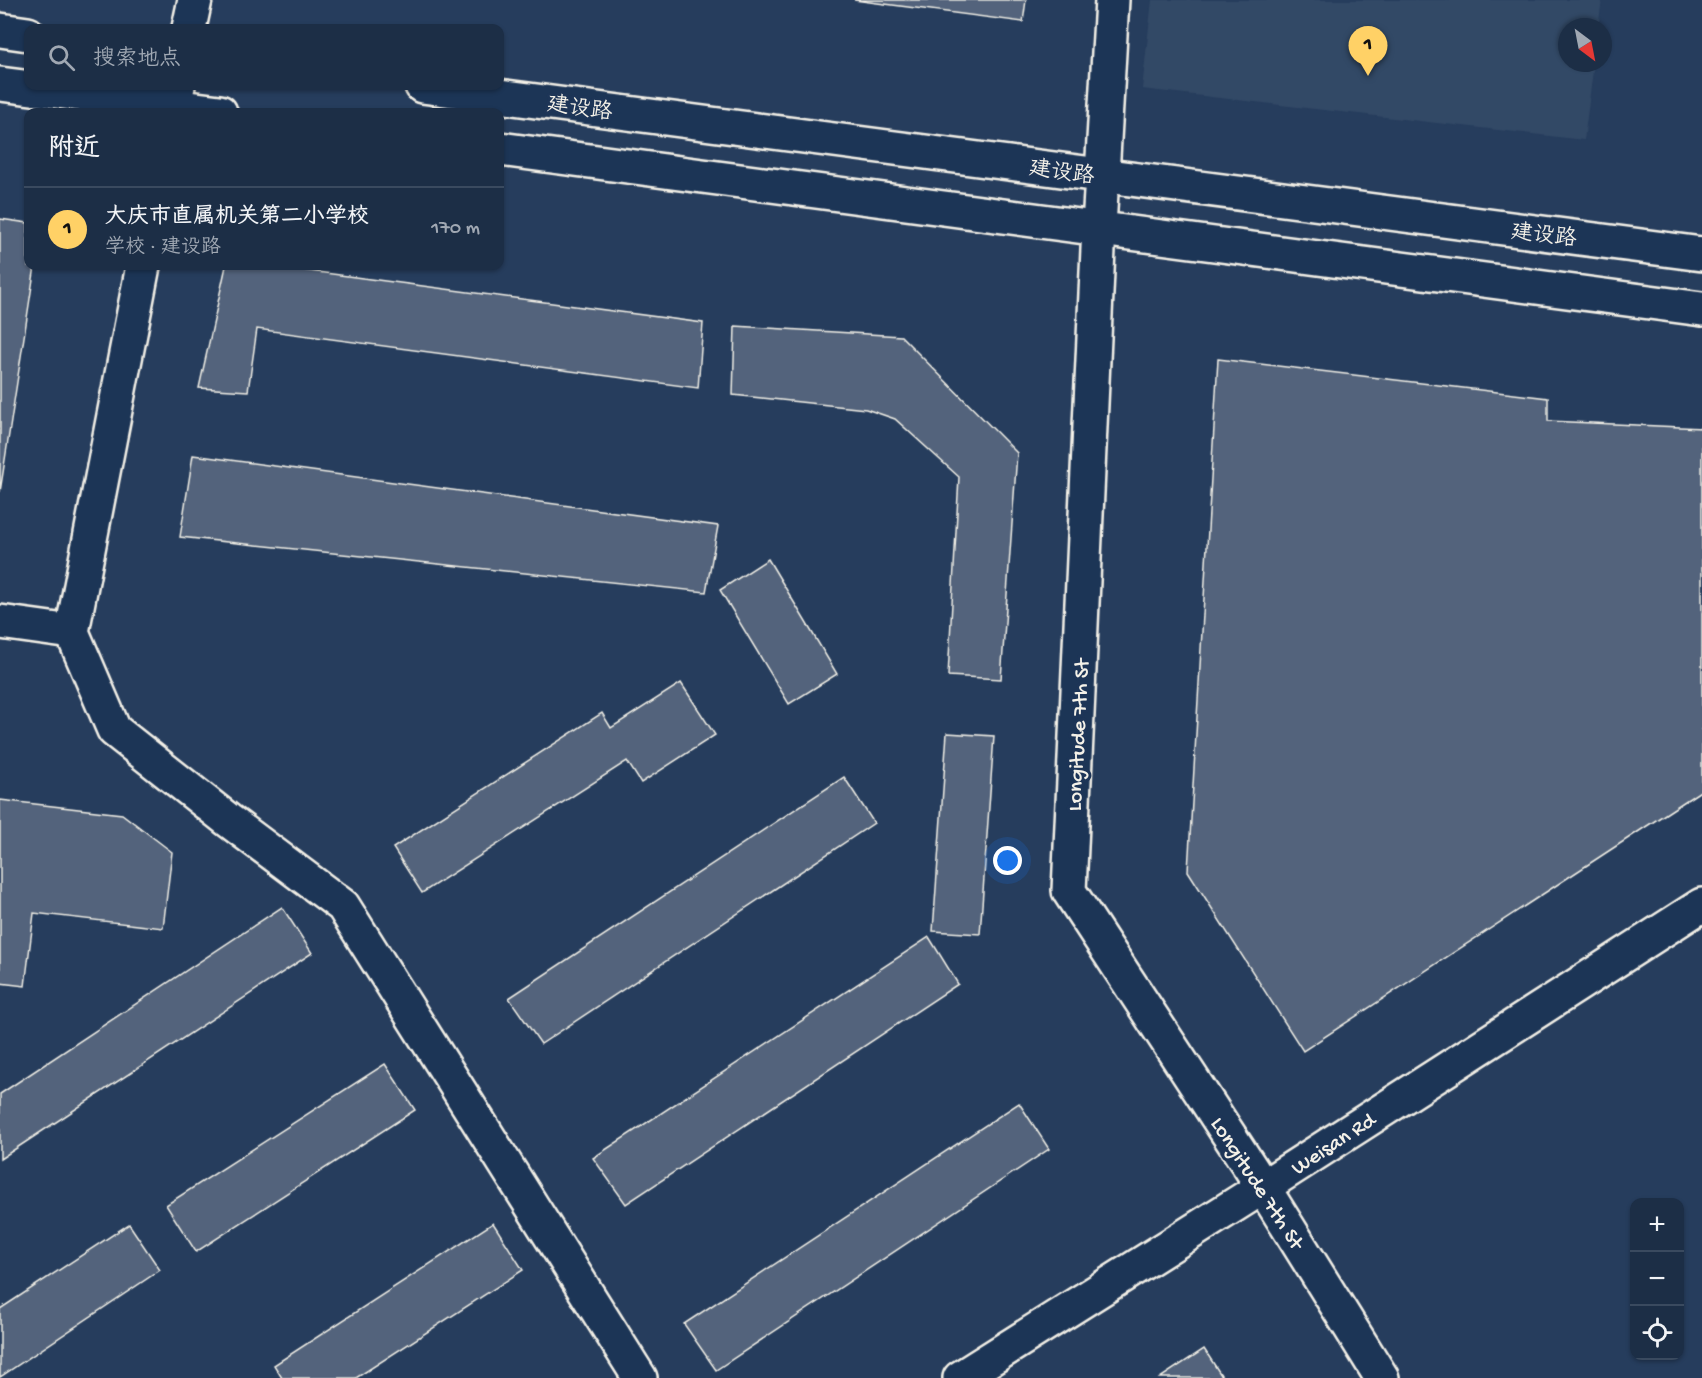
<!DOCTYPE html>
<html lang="zh">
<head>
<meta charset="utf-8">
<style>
  :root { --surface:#1c2e46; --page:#293a51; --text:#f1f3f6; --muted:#a0a8b3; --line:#3a4a5f; --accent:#ffd166 }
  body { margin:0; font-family:"Gochi Hand","LXGW WenKai TC",sans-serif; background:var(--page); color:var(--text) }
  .controls { position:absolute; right:18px; bottom:18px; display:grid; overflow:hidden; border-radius:12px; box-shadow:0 2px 4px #0004 }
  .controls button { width:54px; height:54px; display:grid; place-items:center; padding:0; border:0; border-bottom:2px solid var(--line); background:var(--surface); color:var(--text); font:30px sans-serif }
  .compass { position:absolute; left:1558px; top:18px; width:54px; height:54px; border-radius:50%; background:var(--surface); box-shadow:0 2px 4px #0004; rotate:148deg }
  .you { position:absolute; left:1008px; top:861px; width:21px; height:21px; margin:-15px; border:4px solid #fff; border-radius:50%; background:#1a73e8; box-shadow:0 0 0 9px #1a73e833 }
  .badge { display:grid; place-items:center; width:39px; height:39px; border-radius:50%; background:var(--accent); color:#111; font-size:20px; font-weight:700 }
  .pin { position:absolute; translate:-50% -50px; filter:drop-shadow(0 2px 3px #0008) }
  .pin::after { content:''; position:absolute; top:32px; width:21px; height:18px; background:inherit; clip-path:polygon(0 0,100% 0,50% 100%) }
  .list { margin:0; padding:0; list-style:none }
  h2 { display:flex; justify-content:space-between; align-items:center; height:78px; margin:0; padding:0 24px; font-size:26px }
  h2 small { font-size:20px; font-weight:400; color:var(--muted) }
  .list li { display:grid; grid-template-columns:39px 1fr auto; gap:18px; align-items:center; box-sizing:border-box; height:84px; padding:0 24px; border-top:2px solid var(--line) }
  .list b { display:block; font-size:22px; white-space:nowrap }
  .list p { margin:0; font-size:20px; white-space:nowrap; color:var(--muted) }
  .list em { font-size:20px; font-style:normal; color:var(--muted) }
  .icon { flex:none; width:33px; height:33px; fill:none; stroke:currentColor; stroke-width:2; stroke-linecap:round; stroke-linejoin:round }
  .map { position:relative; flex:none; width:1702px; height:1378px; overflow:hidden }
  .search { position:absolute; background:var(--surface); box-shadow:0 2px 4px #0004; left:24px; top:24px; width:480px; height:66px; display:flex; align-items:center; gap:15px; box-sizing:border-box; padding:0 21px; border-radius:12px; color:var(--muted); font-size:22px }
  .panel { position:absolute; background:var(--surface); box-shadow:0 2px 4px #0004; left:24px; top:108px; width:480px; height:162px; border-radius:12px }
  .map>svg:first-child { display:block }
  .built { fill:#334966 }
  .building { fill:#52647b; stroke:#f4f1e8; stroke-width:1.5 }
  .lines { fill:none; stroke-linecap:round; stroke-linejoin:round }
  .minor-casing { stroke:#f4f1e8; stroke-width:38 }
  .secondary-casing { stroke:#f4f1e8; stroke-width:38 }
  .minor { stroke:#1d3557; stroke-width:33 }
  .secondary { stroke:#1d3557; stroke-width:33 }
  .labels { text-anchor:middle; stroke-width:6; stroke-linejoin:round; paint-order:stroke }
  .street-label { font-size:22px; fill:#f4f1e8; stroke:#1d3557 }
</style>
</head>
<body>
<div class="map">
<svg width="1702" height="1378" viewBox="0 0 1702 1378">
  <rect width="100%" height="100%" fill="#263d5d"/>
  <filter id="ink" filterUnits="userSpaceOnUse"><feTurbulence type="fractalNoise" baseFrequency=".0167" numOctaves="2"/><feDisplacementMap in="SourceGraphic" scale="12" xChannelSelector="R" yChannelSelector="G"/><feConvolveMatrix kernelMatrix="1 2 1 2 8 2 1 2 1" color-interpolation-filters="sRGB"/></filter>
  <g filter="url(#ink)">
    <path class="built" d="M1152 0H1602L1598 27H1567V63H1594L1584 140 1142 89Z"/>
    <g class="building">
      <path d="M854 0H1026L1023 22Z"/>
      <path d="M0 219 28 223V266H35L0 492Z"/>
      <path d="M226 266H272L703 323 698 388 257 329 248 391 199 388Z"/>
      <path d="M735 326 901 336 1017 453 1001 679 948 676 959 477 895 419 866 409 733 395Z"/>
      <path d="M1218 359 1548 398V421L1702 428V790L1303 1051 1188 871Z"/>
      <path d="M193 455 718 526 706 592 180 537Z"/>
      <path d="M768 559 837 674 789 704 720 590Z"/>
      <path d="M681 683 715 735 641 783 627 761 422 893 393 848 602 713 611 728Z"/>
      <path d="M947 733 994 736 980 934 933 931Z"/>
      <path d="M844 777 874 823 541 1044 509 998Z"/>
      <path d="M0 800 122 814 172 852 163 928 34 913 25 986 0 983Z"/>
      <path d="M282 907 312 953 0 1159V1094Z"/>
      <path d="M929 937 958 984 626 1204 593 1158Z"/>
      <path d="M385 1064 415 1110 196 1252 166 1205Z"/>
      <path d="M1019 1103 1049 1149 716 1370 684 1324Z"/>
      <path d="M493 1223 523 1270 356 1378H282L274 1365Z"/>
      <path d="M129 1224 160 1270 0 1377V1309Z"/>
      <path d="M1204 1349 1223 1378H1160Z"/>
    </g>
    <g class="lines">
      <g class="minor-casing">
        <g id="minor">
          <path d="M1112 0 1099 227 1069 891 1263 1187 1382 1378"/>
          <path d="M189 28 195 0"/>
          <path d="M173 112 178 86"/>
          <path d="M143 266 72 632 114 730 228 820 343 906 640 1378"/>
          <path d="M0 622 72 632"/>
          <path d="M960 1378 1263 1187 1702 905"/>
        </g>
      </g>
      <g class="secondary-casing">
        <g id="secondary">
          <path d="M0 30 28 34"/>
          <path d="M0 84 220 112"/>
          <path d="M422 86 1702 254"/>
          <path d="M500 149 1702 309"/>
        </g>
      </g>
      <use href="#minor" class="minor"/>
      <use href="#secondary" class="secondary"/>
    </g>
  </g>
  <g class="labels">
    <g class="street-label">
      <text transform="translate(580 106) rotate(8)" y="8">建设路</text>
      <text transform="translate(1062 170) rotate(8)" y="8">建设路</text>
      <text transform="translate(1544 233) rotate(7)" y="8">建设路</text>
      <text transform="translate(1076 735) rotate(-87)" y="8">Longitude 7th St</text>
      <text transform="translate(1332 1142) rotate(-33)" y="8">Weisan Rd</text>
      <text transform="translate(1259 1182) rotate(57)" y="8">Longitude 7th St</text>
    </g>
  </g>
</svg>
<div class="controls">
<button>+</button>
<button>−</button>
<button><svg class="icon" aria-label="locate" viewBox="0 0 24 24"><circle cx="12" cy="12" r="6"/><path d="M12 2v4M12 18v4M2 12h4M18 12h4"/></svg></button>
</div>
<svg class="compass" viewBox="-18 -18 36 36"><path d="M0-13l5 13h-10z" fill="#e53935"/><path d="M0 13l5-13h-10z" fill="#a0a8b3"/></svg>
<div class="you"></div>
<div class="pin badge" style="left:1368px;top:76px">1</div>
<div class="search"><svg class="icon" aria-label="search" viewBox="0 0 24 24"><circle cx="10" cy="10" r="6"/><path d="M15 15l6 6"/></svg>搜索地点</div>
<section class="panel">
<h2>附近<small></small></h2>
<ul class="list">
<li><span class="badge">1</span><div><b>大庆市直属机关第二小学校</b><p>学校 · 建设路</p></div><em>170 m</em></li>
</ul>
</section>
</div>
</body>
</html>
